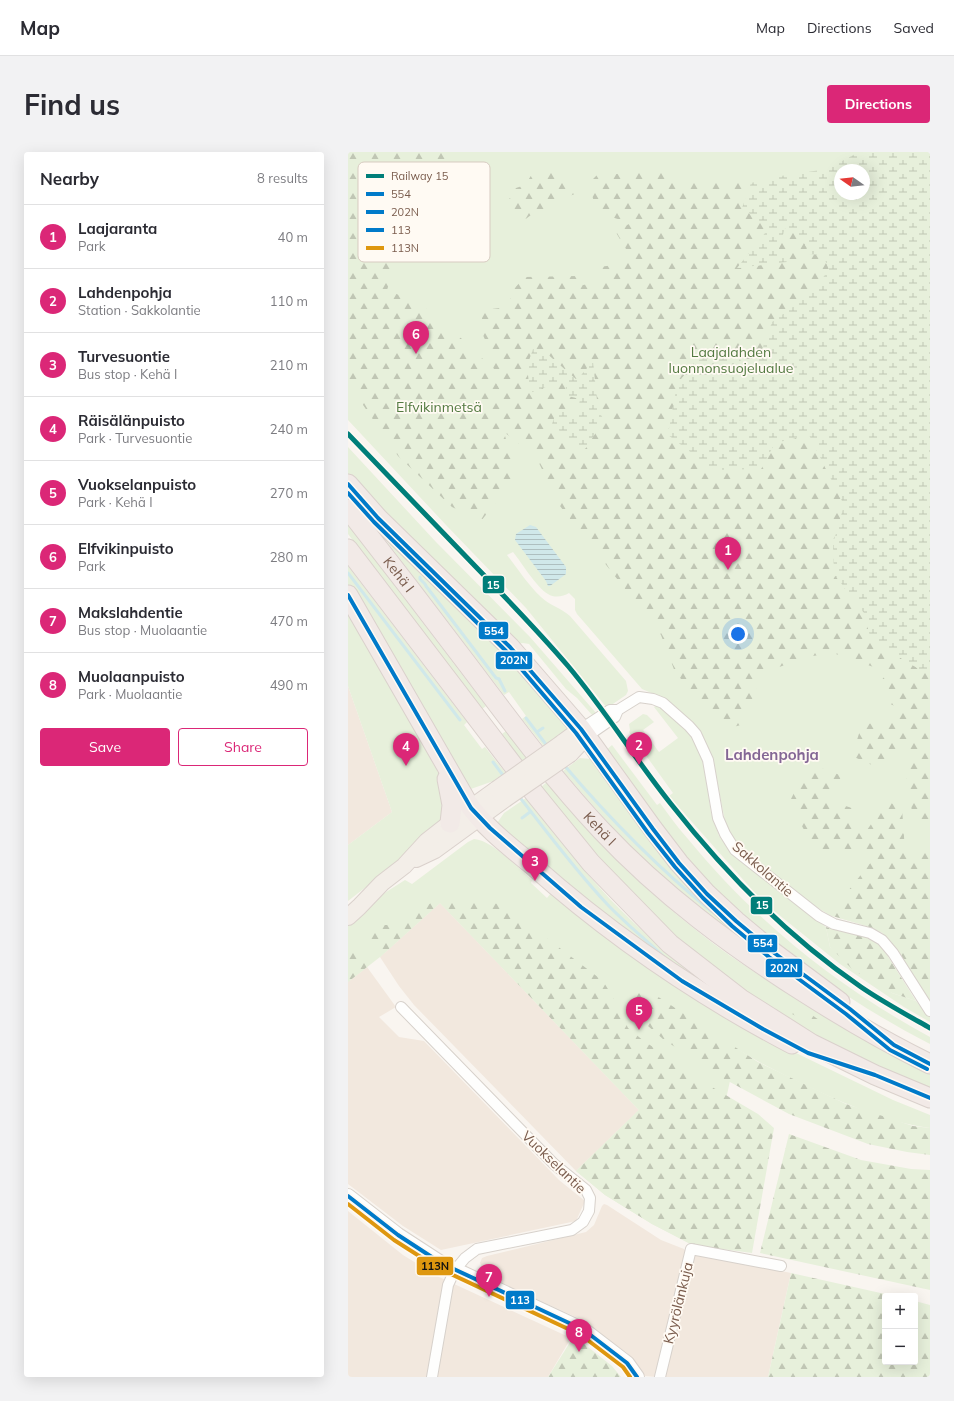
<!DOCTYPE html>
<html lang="en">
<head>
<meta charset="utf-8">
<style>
  :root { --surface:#fff; --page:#f2f2f3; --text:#2b2b33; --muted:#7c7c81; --line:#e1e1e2; --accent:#db2777 }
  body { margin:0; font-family:Mulish,sans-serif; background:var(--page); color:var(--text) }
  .controls { position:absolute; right:12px; bottom:12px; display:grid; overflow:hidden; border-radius:4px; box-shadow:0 4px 16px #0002 }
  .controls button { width:36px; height:36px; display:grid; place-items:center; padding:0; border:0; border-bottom:1px solid var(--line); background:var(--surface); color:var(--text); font:20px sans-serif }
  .compass { position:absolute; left:486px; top:12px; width:36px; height:36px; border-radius:50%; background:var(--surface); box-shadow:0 4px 16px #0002; rotate:284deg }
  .you { position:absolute; left:390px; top:482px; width:14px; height:14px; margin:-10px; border:3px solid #fff; border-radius:50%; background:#1a73e8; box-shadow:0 0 0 6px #1a73e833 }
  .badge { display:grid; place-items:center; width:26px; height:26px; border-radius:50%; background:var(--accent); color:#fff; font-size:13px; font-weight:700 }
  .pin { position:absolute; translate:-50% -33px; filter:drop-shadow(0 1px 2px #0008) }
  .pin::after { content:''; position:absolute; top:21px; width:14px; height:12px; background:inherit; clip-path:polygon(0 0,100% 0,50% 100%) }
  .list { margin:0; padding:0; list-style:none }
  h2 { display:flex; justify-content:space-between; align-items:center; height:52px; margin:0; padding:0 16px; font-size:17px }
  h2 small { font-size:13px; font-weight:400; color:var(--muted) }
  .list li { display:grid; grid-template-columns:26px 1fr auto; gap:12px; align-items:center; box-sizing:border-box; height:64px; padding:0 16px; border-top:1px solid var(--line) }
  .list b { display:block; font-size:15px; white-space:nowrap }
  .list p { margin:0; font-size:13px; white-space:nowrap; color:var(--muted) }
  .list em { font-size:13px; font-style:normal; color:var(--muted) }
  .actions { display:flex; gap:8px; padding:12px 16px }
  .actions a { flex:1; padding:9px 0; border:1px solid var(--accent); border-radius:4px; text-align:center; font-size:14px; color:var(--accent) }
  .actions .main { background:var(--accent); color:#fff }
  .map { position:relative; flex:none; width:582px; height:1225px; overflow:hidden; border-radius:4px }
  header { display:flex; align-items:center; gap:24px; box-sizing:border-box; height:56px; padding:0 20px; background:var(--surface); border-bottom:1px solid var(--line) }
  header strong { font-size:19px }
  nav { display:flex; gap:22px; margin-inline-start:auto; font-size:14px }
  .intro { display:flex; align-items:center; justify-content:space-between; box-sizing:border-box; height:96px; padding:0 24px }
  h1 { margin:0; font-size:28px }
  .button { padding:10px 18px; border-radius:4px; background:var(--accent); color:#fff; font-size:14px; font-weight:700 }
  main { display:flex; gap:24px; padding:0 24px }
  aside { flex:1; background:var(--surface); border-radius:4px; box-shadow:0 4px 16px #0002 }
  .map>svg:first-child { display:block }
  .residential { fill:#f2e8de }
  .green { fill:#e7f0db; fill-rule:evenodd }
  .forest { fill:url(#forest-firs) }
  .wetland { fill:url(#wetland-marsh); fill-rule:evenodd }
  .water { fill:url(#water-rules) }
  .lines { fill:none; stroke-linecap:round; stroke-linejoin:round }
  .stream { stroke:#d0e8ea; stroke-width:3 }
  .street-casing { stroke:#d7d1cb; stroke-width:12 }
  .secondary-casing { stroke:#d9d2cb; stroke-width:16 }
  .primary-casing { stroke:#dad1cc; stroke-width:18 }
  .highway-casing { stroke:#dad1cc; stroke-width:21 }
  .street { stroke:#fefefd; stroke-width:10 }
  .secondary { stroke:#fefefd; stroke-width:14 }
  .primary { stroke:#f3eee8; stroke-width:16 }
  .highway { stroke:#f2eae7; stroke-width:19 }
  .primary-bridge-casing { stroke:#dad1cc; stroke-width:18; stroke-linecap:butt }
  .primary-bridge { stroke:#f3eee8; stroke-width:16 }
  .bus-1-casing { stroke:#fffaf3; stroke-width:7 }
  .bus-2-casing { stroke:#fffaf3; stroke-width:7 }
  .bus-3-casing { stroke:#fffaf3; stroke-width:7 }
  .bus-4-casing { stroke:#fffaf3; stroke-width:7 }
  .bus-1 { stroke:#007ac9; stroke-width:4 }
  .bus-2 { stroke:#007ac9; stroke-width:4 }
  .bus-3 { stroke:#007ac9; stroke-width:4 }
  .bus-4 { stroke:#de970f; stroke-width:4 }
  .rail-1-casing { stroke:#fffaf3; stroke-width:8 }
  .rail-1 { stroke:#007e79; stroke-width:5 }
  .labels { text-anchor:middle; stroke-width:3.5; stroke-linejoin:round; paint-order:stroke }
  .park-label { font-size:14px; fill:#537a41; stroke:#fffaf3 }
  .street-label { font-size:14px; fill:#7a5c4d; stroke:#fffaf3 }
  .neighbourhood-label { font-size:15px; font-weight:bold; fill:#846695; stroke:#fffaf3 }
  .key { fill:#fffaf3; stroke:#d7cbc1; stroke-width:1 }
  .key-label { font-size:11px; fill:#7a5c4d }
  .line-badge { stroke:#fffaf3; stroke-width:1.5 }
  .badge-label { font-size:11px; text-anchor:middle; font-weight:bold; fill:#fff }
  .pale-badge-label { font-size:11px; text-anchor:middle; font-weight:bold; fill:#111 }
</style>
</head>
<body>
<header>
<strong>Map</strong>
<nav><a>Map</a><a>Directions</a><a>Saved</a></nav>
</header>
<div class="intro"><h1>Find us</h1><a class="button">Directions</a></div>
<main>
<aside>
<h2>Nearby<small>8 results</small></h2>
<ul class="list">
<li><span class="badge">1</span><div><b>Laajaranta</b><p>Park</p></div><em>40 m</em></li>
<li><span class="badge">2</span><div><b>Lahdenpohja</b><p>Station · Sakkolantie</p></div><em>110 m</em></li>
<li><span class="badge">3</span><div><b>Turvesuontie</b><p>Bus stop · Kehä I</p></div><em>210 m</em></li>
<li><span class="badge">4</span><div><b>Räisälänpuisto</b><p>Park · Turvesuontie</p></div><em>240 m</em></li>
<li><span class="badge">5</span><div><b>Vuokselanpuisto</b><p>Park · Kehä I</p></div><em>270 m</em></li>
<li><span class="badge">6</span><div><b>Elfvikinpuisto</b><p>Park</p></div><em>280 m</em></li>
<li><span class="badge">7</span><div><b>Makslahdentie</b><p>Bus stop · Muolaantie</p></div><em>470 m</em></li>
<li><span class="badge">8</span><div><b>Muolaanpuisto</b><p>Park · Muolaantie</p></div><em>490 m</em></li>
</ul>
<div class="actions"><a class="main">Save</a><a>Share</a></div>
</aside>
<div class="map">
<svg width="582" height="1225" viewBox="0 0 582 1225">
  <defs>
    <pattern id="forest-firs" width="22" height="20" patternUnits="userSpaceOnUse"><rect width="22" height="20" fill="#e7f0db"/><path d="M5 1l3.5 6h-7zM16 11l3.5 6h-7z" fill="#c0c6b4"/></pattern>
    <pattern id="wetland-marsh" width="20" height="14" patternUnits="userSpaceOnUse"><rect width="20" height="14" fill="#e7f0db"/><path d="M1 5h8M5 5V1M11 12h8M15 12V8" fill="none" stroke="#c0c6b4"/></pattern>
    <pattern id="water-rules" width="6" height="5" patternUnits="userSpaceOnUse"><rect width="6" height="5" fill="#d0e8ea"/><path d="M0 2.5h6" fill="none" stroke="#aebfc0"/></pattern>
  </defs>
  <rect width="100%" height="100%" fill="#f9f5f0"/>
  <g class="residential">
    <path d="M0 534 44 660 0 693Z"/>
    <path d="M92 751 291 958 228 1019 66 853 51 834 32 805Z"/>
    <path d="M19 815 48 855 31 865 51 885 76 889 211 1028 237 1049 228 1069 93 1098 55 1074 0 1032V830Z"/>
    <path d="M256 1052 259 1053 313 1088 336 1097 338 1100 309 1225 297 1224 279 1201 232 1167 139 1124 132 1111 134 1106 139 1104 238 1080 246 1073 254 1054Z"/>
    <path d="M0 1059 55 1103 91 1125 223 1186 200 1225H0Z"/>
    <path d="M346 1101 443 1121 420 1225H317Z"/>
  </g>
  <g class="green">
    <path d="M0 0H582V853L535 781 519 774 481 763 452 744 407 709 392 695 384 686 377 669 364 604 354 583 315 546 294 537 229 462 227 458V447L221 441C215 445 206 446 200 442 188 435 174 411 165 400L159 403C170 417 180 433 193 445 201 453 213 456 222 464L278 529 280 539 278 543 259 556 178 456 98 373 0 268ZM492 18H516V42H492Z"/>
    <path d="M0 295 88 390 182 485 248 561 245 564 229 546 218 537 181 492 175 491 170 492 16 342 0 323Z"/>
    <path d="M0 372 138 554 134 557 0 382Z"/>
    <path d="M30 378 130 470 223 575 197 596 174 567 178 564 161 540 156 543Z"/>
    <path d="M0 414 119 570 116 573 134 597 137 595 160 624 117 639 0 435Z"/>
    <path d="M0 454 42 534 96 631 95 665 88 674 32 724 0 749V693L44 660 0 534Z"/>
    <path d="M309 552 317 557 346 585 356 612 363 661 371 684 386 704 478 775 482 795 544 841 568 849 578 861 582 864V870L556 855 492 812 415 750 321 644 325 641 281 580 282 578 281 572 295 562 299 563 306 570 295 578 311 600 330 586 306 555Z"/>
    <path d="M158 579 181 608 176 612 154 582Z"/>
    <path d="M264 593 309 653 312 651C321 663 330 676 340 687 406 768 490 835 582 885V892C499 849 421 794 356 726 340 709 326 690 311 672 293 648 275 624 256 600Z"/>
    <path d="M232 606 243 607 414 802C379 777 345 752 313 723 277 691 246 655 215 619Z"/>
    <path d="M199 630C248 694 316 756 381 803 397 814 413 824 429 835 479 867 529 897 582 922V937C545 921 507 905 472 886 424 858 378 826 336 791 319 777 303 760 288 745 254 709 223 673 193 635Z"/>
    <path d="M178 646C205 680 232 715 262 747 292 778 325 807 359 835L324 818 147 674 156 661Z"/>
    <path d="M126 687C144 688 170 716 184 728L183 731 199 746 203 741 446 900 545 948 582 963V976C538 970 497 952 457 933 434 922 411 911 389 897L346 1093 304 1072 257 1043 228 1019 291 958 92 751 32 805 0 830V769L24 749 57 728 64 732 120 690Z"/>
  </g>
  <g class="forest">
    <path d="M0 0H109L113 16 63 65 39 138 75 153 102 182 113 186 128 204H133L156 245V233L141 209 146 207 134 181V158L162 155V141L177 125 229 124 235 133 259 128 250 115 276 112 278 97 267 79 283 71 250 61 240 32 252 20 268 22 312 20 334 30 403 31 394 56 421 76 390 116 439 110 430 99 437 76 454 85 461 102 475 103 482 118 460 144 424 170 414 198 405 217 385 203 349 208 329 232 320 283 367 318 413 317 422 292 461 283 496 353 485 392 486 422 516 461 523 488 576 520 582 521V668L579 671 565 664 558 629 564 598 550 595 535 618 504 604 514 572 542 570 557 558 537 550 541 537 533 529 540 520 485 501 458 505 413 522C407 539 402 557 393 573L385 575 375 569H368L352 549 327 520 313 483 212 354 188 305 156 280 168 325 133 369 104 355 50 304 0 231Z"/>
    <path d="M186 19 204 20 226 32 227 42 204 50 192 62 183 63 175 69 166 66 165 52 160 49 168 36 177 33Z"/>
    <path d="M470 615 492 623 493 632 475 647 504 656 510 679 517 681 539 649 554 656 557 699 567 703 582 687V853L535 781 519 774 481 763 527 705 514 699H468L441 651 456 621Z"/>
    <path d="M95 747 154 752 255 829 266 847 280 876 297 890 310 898 339 919 364 935 410 962 426 976 404 1101 344 1093 304 1072 257 1043 228 1019 291 958 92 751 32 805 17 781 34 773H51L84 750Z"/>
    <path d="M478 775 525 787 534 795 568 849 544 841 505 818 482 795Z"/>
    <path d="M9 796 19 815 0 830V803Z"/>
    <path d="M292 833 410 910 498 952 565 974 582 976V1003L559 1000 520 992 441 962 369 923 315 887 300 874 289 861 285 838Z"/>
    <path d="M445 858H457L471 868 466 873 444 862Z"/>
    <path d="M441 982 513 1008 563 1017 582 1018V1138L412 1101Z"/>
    <path d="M443 1121 546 1144H537V1210H567V1149L582 1153V1225H420Z"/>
    <path d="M226 1184 264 1214 273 1225H200Z"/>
  </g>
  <g class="wetland">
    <path d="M511 0H582V521L576 520 523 488 516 461 486 422 485 392 496 353 461 283 427 291 413 317 366 318 320 283 329 232 349 208 385 203 405 217 414 198 424 170 460 144 481 118 475 103 461 102 454 85 437 76 430 99 439 110 389 116 421 76 394 56 403 31 426 25 479 17ZM492 18H516V42H492Z"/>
    <path d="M185 197 196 199 229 228 245 209 250 258 256 268 238 296 234 299 204 272 209 258 230 259 232 247 220 244 216 228 182 241 179 214Z"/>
  </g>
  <path class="water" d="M182 373 188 375 218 415V422L202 434H200L198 429 167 388 168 382Z"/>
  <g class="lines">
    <g class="stream">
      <path d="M0 421 112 568"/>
      <path d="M72 425V427L77 432 78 434 148 526 151 527"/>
      <path d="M151 527 157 539"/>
      <path d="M178 566 200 595"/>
      <path d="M189 580 195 576"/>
      <path d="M145 610 157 626"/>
      <path d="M216 613C261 666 309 715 363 759"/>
      <path d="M170 643C199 680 227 718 259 752 277 771 297 787 316 805"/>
      <path d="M174 666 182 660"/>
    </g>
    <g class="street-casing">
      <g id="street">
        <path d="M233 577 262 558H270"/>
        <path d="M238 585 267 565 270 558 291 545 305 547 315 551 341 574 348 582 360 608 370 666 377 682 387 698 471 764 486 772 522 781 534 788 545 801 582 859"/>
        <path d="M53 855 206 1012 238 1038 242 1046 241 1059 235 1070 224 1078 129 1097 117 1106 107 1118 100 1133 84 1225"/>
        <path d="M312 1225 343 1097 433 1114"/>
      </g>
    </g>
    <g class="secondary-casing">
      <path id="secondary" d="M0 1044 50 1083 93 1111 236 1178 279 1211 289 1225"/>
    </g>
    <g class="primary-casing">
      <g id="primary">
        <path d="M214 591 233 577"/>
        <path d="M222 602 238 585"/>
        <path d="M68 707 87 698 157 647"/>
        <path d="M0 765 11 755 34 731 56 714 79 689 102 671 149 637"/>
      </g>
    </g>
    <g class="highway-casing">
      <g id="highway">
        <path d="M0 332 30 366 162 495 233 577 305 677 331 711 359 742 388 769 425 800 492 850"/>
        <path id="s1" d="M0 357C40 408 80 460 120 513 162 569 205 627 253 678 314 743 383 794 457 841 498 867 539 891 582 912"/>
        <path d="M0 397 187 642 243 711 322 792 393 847 464 892 527 923 582 946"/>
        <path d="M0 443 119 650C136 675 161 694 184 713 263 783 350 843 444 892"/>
        <path d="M99 627 104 653 102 671"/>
      </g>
    </g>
    <use href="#street" class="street"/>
    <use href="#secondary" class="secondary"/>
    <use href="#primary" class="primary"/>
    <use href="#highway" class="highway"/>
    <g class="primary-bridge-casing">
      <g id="primary-bridge">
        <path d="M149 637 214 591"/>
        <path d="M157 647 222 602"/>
      </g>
    </g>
    <use href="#primary-bridge" class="primary-bridge"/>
    <g class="bus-1-casing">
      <g id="bus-1">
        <path d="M0 332 30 366 162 495 233 577 305 677 331 711 359 742 388 769 425 800 502 857 546 893 582 912"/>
        <path d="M0 443 123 656 142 676 233 755 334 829 415 877 460 901 527 923 582 946"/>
      </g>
    </g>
    <g class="bus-2-casing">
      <path id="bus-2" d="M0 341 26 370 158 499 228 581 300 681 327 715 355 746 384 774 421 805 498 862 542 898 579 917"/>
    </g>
    <g class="bus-3-casing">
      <path id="bus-3" d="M0 1044 50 1083 93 1111 236 1178 279 1211 289 1225"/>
    </g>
    <g class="bus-4-casing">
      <path id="bus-4" d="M0 1052 46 1088 90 1116 233 1183 275 1215 282 1225"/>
    </g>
    <use href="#bus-1" class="bus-1"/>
    <use href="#bus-2" class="bus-2"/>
    <use href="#bus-3" class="bus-3"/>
    <use href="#bus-4" class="bus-4"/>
    <g class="rail-1-casing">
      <path id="rail-1" d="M0 282C43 327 86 371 128 415 160 448 191 480 220 514 257 558 287 607 323 652 378 722 440 785 513 835 535 850 559 863 582 876"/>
    </g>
    <use href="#rail-1" class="rail-1"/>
  </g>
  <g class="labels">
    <g class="park-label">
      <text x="383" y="205">Laajalahden<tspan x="383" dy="16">luonnonsuojelualue</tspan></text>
      <text x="91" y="260">Elfvikinmetsä</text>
    </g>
    <g class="street-label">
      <text dy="5" stroke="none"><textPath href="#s1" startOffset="83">Kehä I</textPath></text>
      <text dy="5" stroke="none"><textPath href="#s1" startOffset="407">Kehä I</textPath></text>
      <text transform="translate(415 717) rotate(41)" y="5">Sakkolantie</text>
      <text transform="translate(206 1010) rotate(44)" y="5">Vuokselantie</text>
      <text transform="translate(330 1151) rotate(-76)" y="5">Kyyrölänkuja</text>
    </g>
    <g class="neighbourhood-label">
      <text x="424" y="608">Lahdenpohja</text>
    </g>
  </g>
  <rect x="10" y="10" width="132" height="100" rx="6" class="key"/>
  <rect x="18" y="22" width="18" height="4" fill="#007e79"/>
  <rect x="18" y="40" width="18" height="4" fill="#007ac9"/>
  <rect x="18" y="58" width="18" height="4" fill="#007ac9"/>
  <rect x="18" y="76" width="18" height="4" fill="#007ac9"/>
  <rect x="18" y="94" width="18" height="4" fill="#de970f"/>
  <g class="key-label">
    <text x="43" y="28">Railway 15</text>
    <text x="43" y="46">554</text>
    <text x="43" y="64">202N</text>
    <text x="43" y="82">113</text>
    <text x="43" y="100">113N</text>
  </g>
  <g class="line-badge">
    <rect x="134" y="423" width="23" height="19" rx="4" fill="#007e79"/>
    <rect x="130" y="469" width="31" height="19" rx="4" fill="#007ac9"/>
    <rect x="147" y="499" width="38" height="19" rx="4" fill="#007ac9"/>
    <rect x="402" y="744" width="23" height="19" rx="4" fill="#007e79"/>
    <rect x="399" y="782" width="31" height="19" rx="4" fill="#007ac9"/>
    <rect x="417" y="806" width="38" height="20" rx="4" fill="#007ac9"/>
    <rect x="68" y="1104" width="38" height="20" rx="4" fill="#de970f"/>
    <rect x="157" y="1138" width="30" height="20" rx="4" fill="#007ac9"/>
  </g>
  <g class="badge-label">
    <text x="145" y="437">15</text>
    <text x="146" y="483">554</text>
    <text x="166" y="512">202N</text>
    <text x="414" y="757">15</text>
    <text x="415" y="795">554</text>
    <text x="436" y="820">202N</text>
    <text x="172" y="1152">113</text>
  </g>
  <g class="pale-badge-label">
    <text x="87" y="1118">113N</text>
  </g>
</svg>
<div class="controls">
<button>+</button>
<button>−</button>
</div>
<svg class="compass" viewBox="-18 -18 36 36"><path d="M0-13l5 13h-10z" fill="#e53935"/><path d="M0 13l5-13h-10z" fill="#7c7c81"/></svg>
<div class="you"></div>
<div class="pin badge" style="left:380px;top:418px">1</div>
<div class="pin badge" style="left:291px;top:613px">2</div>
<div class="pin badge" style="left:187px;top:729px">3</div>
<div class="pin badge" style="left:58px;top:614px">4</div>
<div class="pin badge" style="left:291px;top:878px">5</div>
<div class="pin badge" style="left:68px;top:202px">6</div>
<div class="pin badge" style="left:141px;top:1145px">7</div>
<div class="pin badge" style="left:231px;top:1200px">8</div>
</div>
</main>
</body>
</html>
